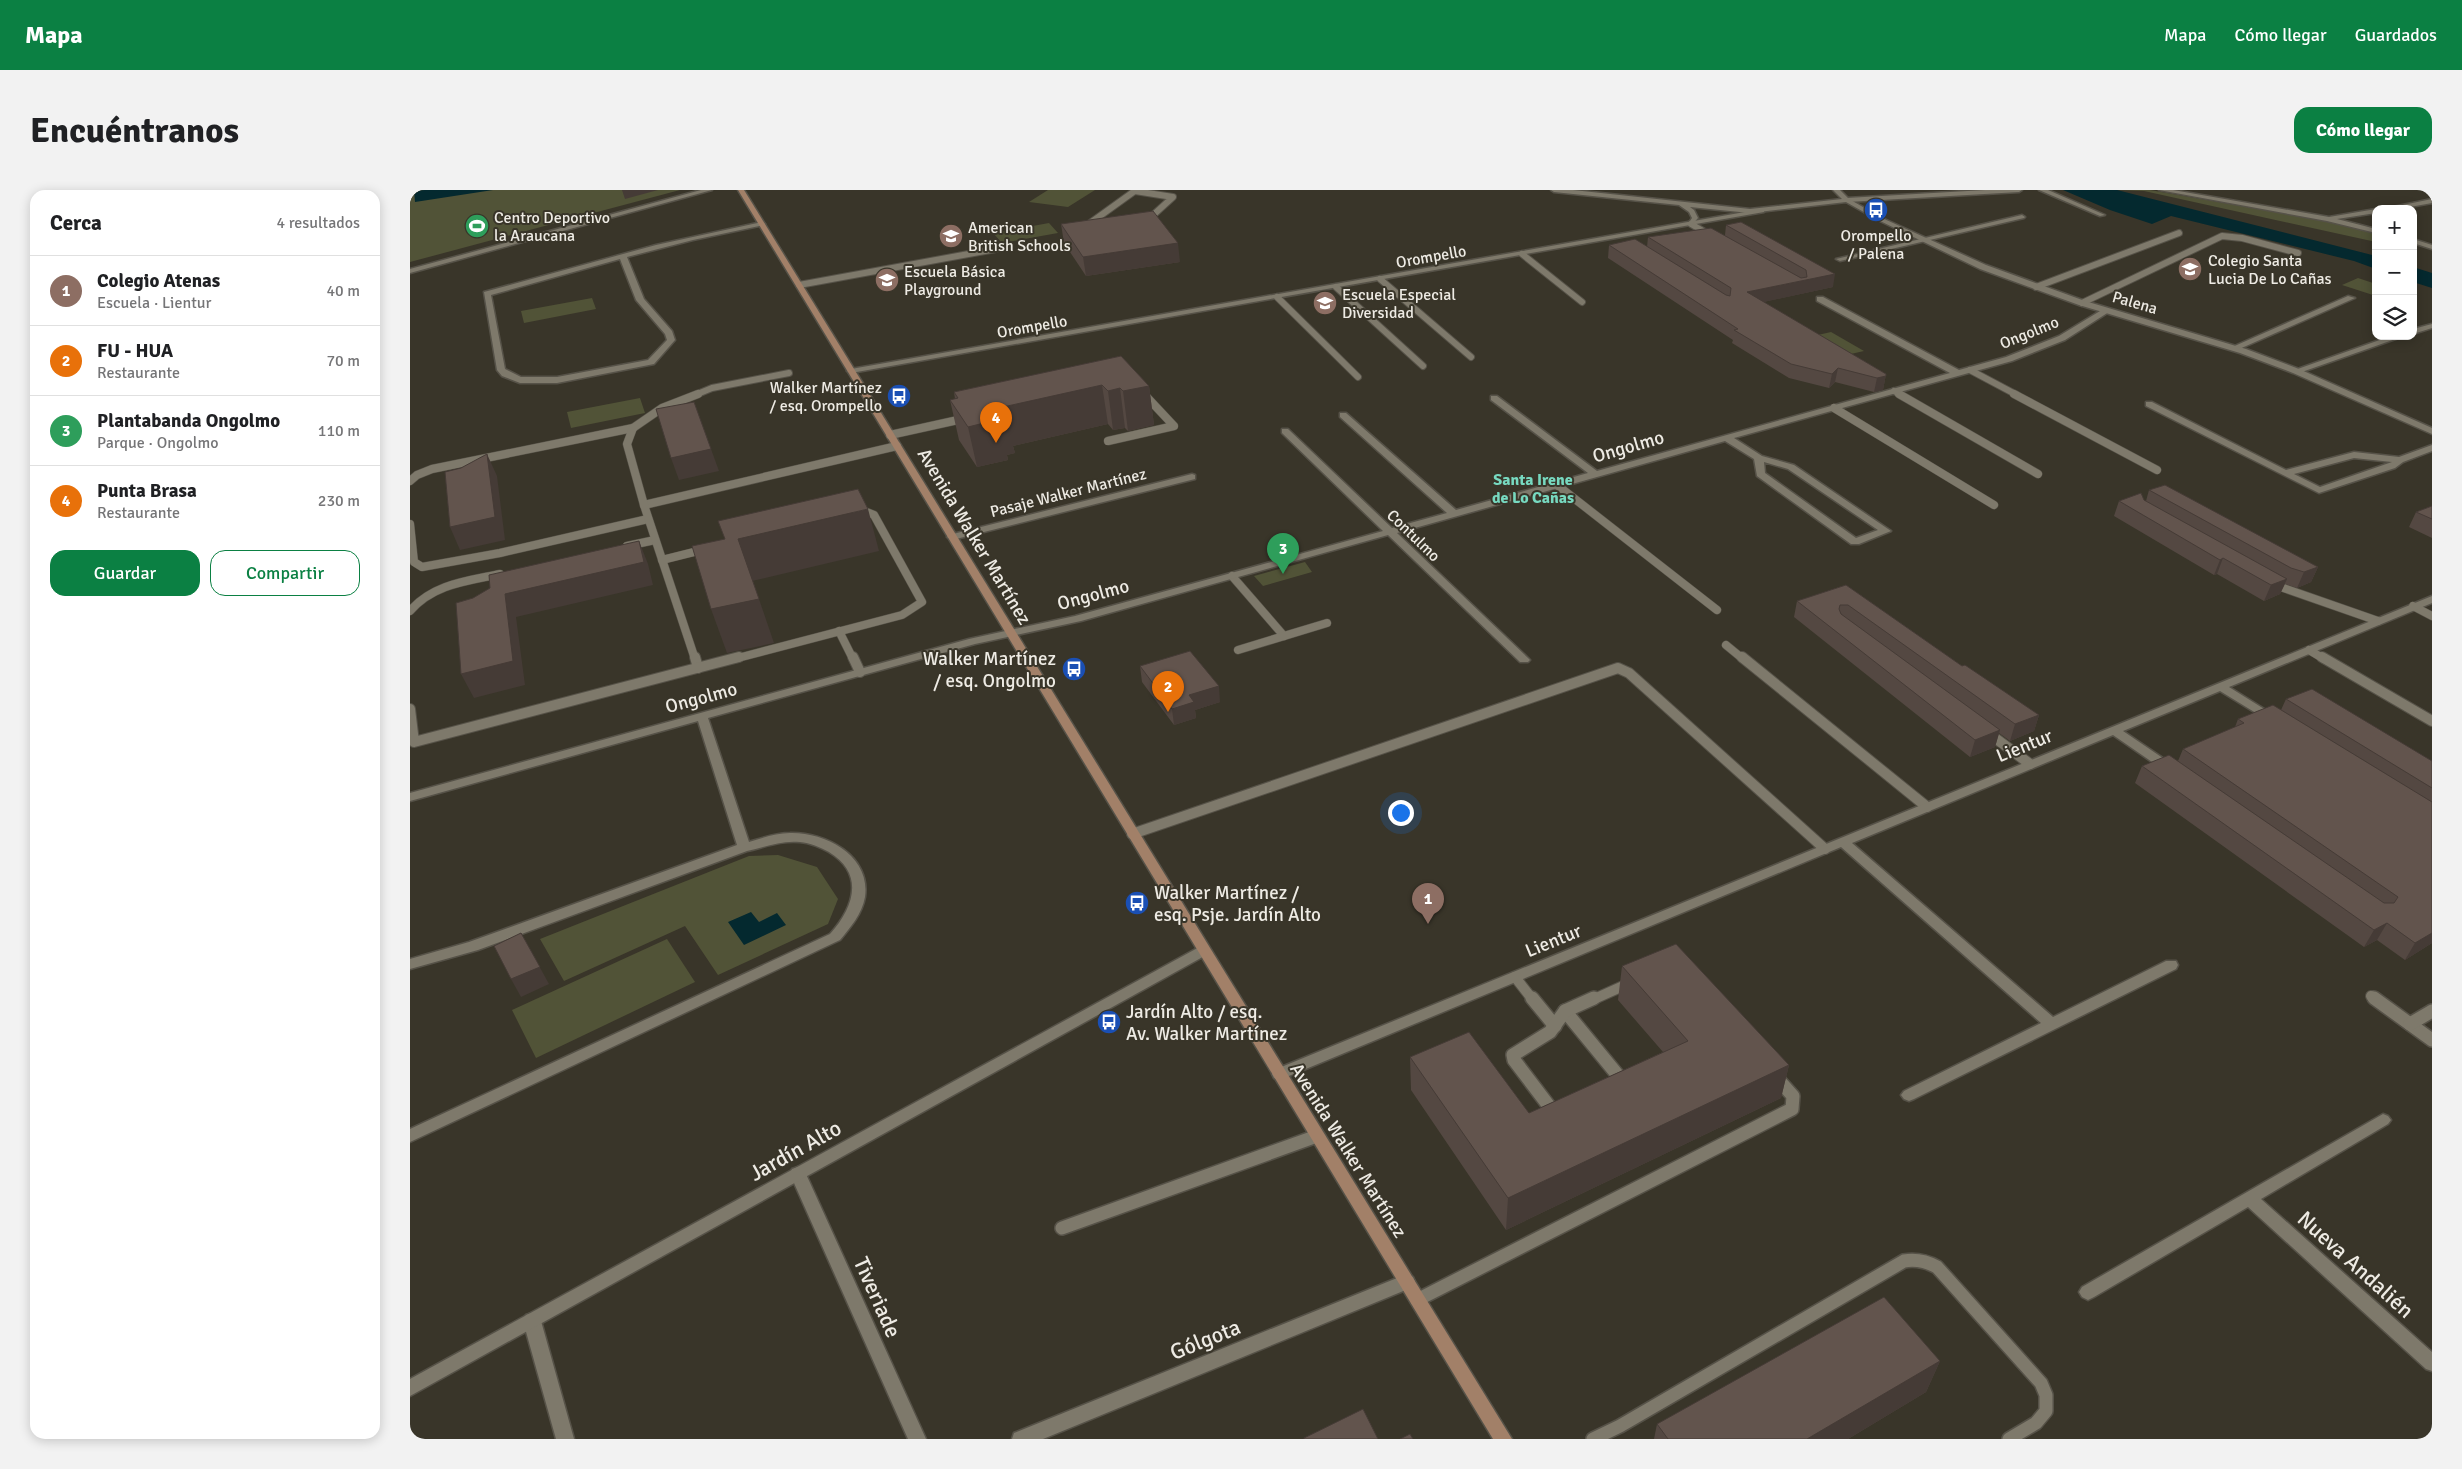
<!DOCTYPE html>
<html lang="es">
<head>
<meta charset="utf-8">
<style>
  :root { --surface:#fff; --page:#f2f2f2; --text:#202124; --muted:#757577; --line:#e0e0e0; --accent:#0b8043 }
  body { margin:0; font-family:Signika,sans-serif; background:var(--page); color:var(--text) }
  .controls { position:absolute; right:15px; top:15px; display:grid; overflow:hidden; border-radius:10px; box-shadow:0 2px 12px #0003 }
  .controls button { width:45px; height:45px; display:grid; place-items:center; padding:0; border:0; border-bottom:1px solid var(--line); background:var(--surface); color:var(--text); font:25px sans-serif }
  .you { position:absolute; left:990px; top:622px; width:18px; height:18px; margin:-12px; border:4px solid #fff; border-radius:50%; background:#1a73e8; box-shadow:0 0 0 8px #1a73e833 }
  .badge { display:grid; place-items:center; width:32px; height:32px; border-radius:50%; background:var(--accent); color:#fff; font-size:16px; font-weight:700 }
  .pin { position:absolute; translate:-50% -41px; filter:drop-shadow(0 1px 2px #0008) }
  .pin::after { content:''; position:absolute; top:26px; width:18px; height:15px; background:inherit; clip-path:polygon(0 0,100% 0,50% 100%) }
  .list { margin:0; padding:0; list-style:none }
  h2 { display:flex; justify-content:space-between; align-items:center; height:65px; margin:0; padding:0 20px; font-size:21px }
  h2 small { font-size:16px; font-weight:400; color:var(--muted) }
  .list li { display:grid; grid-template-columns:32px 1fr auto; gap:15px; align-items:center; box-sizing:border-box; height:70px; padding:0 20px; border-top:1px solid var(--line) }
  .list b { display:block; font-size:19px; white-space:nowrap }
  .list p { margin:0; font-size:16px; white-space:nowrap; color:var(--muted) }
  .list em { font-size:16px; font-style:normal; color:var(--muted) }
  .actions { display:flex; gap:10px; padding:15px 20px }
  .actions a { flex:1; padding:11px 0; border:1px solid var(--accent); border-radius:15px; text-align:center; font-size:18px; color:var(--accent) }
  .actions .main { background:var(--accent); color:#fff }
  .icon { flex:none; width:28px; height:28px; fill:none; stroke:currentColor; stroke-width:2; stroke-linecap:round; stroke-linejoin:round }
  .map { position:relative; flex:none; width:2022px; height:1249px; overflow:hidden; border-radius:15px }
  header { display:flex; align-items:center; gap:30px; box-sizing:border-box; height:70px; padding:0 25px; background:var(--accent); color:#fff }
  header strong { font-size:24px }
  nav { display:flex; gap:28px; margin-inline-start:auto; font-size:18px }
  .intro { display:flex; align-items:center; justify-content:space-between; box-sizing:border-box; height:120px; padding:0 30px }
  h1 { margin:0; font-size:35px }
  .button { padding:12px 22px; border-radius:15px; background:var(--accent); color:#fff; font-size:18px; font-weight:700 }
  main { display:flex; gap:30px; padding:0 30px }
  aside { flex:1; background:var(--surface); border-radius:15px; box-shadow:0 2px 12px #0003 }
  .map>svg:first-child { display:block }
  .green { fill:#515337 }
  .water { fill:#04292f }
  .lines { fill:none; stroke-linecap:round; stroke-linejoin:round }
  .service-far3-casing { stroke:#565248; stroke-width:8 }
  .service-far2-casing { stroke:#565248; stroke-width:9 }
  .service-far1-casing { stroke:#565248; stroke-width:12 }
  .service-casing { stroke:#565248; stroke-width:16 }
  .minor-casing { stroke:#565248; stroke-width:3 }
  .tertiary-casing { stroke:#565248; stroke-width:3 }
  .secondary-casing { stroke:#565248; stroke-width:3 }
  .service-far3 { stroke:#7e796b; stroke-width:6 }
  .service-far2 { stroke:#7e796b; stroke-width:8 }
  .service-far1 { stroke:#7e796b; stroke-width:10 }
  .service { stroke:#7e796b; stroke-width:13 }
  .minor { fill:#7e796b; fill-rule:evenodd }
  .tertiary { fill:#7e796b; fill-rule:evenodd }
  .secondary { fill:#a28068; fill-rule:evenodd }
  .wall { fill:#544842 }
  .shaded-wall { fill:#453b36 }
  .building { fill:#62544d; stroke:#453b36 }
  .labels { text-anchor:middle; stroke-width:4; stroke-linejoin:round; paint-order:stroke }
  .far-poi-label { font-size:16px; fill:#eeebe4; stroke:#393529; text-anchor:start }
  .far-street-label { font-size:16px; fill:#eeebe4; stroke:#393529 }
  .far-neighbourhood-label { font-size:16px; font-weight:bold; fill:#77d9c0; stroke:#393529 }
  .street-label { font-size:19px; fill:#eeebe4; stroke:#393529 }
  .poi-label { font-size:19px; fill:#eeebe4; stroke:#393529; text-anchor:start }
  .near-street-label { font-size:22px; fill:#eeebe4; stroke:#393529 }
</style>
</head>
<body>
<header>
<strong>Mapa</strong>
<nav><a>Mapa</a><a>Cómo llegar</a><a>Guardados</a></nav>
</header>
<div class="intro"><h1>Encuéntranos</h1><a class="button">Cómo llegar</a></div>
<main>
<aside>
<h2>Cerca<small>4 resultados</small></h2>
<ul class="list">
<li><span class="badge" style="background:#8d6e63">1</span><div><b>Colegio Atenas</b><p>Escuela · Lientur</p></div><em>40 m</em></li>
<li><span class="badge" style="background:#e8710a">2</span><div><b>FU - HUA</b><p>Restaurante</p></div><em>70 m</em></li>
<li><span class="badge" style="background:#2e9e5b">3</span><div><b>Plantabanda Ongolmo</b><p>Parque · Ongolmo</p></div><em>110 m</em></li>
<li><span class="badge" style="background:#e8710a">4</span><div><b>Punta Brasa</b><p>Restaurante</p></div><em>230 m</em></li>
</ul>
<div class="actions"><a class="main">Guardar</a><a>Compartir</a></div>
</aside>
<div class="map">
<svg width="2022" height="1249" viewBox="0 0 2022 1249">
  <rect width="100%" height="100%" fill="#393529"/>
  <g class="green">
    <path d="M0 0H270L0 72Z"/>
    <path d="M638 0H685L658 17 619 12Z"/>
    <path d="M1707 0H1740L1916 31 1966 44V52L1734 1Z"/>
    <path d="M639 33 648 43 592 53 583 43Z"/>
    <path d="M1948 88 1966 94V106L1932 95Z"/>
    <path d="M182 108 186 119 114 133 111 121Z"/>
    <path d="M1421 142 1454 161 1432 166 1399 147Z"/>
    <path d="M230 208 235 223 161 238 157 222Z"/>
    <path d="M895 372 902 382 853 396 844 386Z"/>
    <path d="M368 665 407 677 428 709 418 734 308 785 275 736 154 791 130 749 339 666Z"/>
    <path d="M257 749 285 792 126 868 102 820Z"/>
  </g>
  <g class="water">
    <path d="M4 0H83L5 12Z"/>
    <path d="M1653 0H1707L1966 66V79L1944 71 1761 26 1742 34 1700 20Z"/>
    <path d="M2003 77 2022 83V98L2003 92Z"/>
    <path d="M341 722 349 732 367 723 376 735 334 755 318 732Z"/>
  </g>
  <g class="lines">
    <g class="service-far3-casing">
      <g id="service-far3">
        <path d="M725 1 763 7 741 27"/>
        <path d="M1281 34 1300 45"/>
        <path d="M676 36 726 0"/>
        <path d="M1112 64 1172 112"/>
        <path d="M970 89 1061 167"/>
        <path d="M389 95 586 59"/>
        <path d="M926 97 1013 176"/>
        <path d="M1626 97 1769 43"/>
        <path d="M867 107 948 187"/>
        <path d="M1672 113 1812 46 1832 48 1888 63"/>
        <path d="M1560 180 1607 205"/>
        <path d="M731 201 735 205"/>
        <path d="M1484 201 1491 205"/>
        <path d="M285 205 302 198 379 183"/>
      </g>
    </g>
    <g class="service-far2-casing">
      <g id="service-far2">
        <path d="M1489 204 1628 284"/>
        <path d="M1604 204 1747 280"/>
        <path d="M1424 218 1584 315"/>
        <path d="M480 245 557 228"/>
        <path d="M698 251 764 236 734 204"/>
        <path d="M0 291 7 285 22 279 223 238"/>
        <path d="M1147 295 1307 420"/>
        <path d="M234 315 487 256"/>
        <path d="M0 334 4 372 12 377 90 363 238 329"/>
        <path d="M217 356 245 350"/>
        <path d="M252 370 296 359"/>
        <path d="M822 386 874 446"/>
        <path d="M1862 394 1968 431"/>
        <path d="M2003 416 2022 426"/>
        <path d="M0 421C23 394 57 391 90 384"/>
        <path d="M429 441 443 469"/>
        <path d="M1316 455 1333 469"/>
        <path d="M828 460 917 433"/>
        <path d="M1899 460 1914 469"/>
        <path d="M285 469 234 315 217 254 223 238 252 218 288 204"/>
        <path d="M324 469 492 425 512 412 464 325 454 321 446 322"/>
      </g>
    </g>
    <g class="service-far1-casing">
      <g id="service-far1">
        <path d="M285 467 288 478"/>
        <path d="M443 467 450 482"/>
        <path d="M1332 467 1517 617"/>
        <path d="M1912 467 2022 531"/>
        <path d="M0 519 4 552 329 467"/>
        <path d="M1577 542 1620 574"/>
        <path d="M722 644 1208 478 1219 483 1415 659"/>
        <path d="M1105 787 1123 810"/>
        <path d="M1961 806 1966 810"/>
        <path d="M1182 810 1222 792"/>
      </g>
    </g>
    <g class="service-casing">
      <g id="service">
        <path d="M1122 808 1145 836"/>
        <path d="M1964 808 2022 850"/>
        <path d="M1155 821 1215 894"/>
        <path d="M2000 834 2022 821"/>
        <path d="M1145 924 1104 870 1103 865 1140 842 1155 821 1184 808"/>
        <path d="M652 1038 907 946"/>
        <path d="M1007 1110 1382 919 1383 906 1366 887"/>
        <path d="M1183 1249 1210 1236 1494 1071C1506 1069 1516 1071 1527 1077L1631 1193 1636 1205V1221L1626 1233 1599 1249"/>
      </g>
    </g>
    <g class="minor-casing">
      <g id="minor">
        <path d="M1575 0H1612L1609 2 1437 12 1434 10 1437 8Z"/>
        <path d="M1629 0H1638L1695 25 1690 26Z"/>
        <path d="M1749 0H1763L1919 27 1966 19V23L1927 29 1966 39V43L1917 31Z"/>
        <path d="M2022 9V13L1989 19H1973Z"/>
        <path d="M1352 19 1354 20V22L441 183 437 181 441 179Z"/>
        <path d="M1612 25 1615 27 1614 28 1430 71 1426 69Z"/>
        <path d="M352 32 355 34 354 35 283 50 217 67 234 109 262 141 265 150 244 174 147 193H110L92 186 87 180 74 102 246 55ZM210 69 226 110 255 144 257 150 238 170 147 187H111L95 179 81 105Z"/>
        <path d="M2003 49 2022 55V59L2003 53Z"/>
        <path d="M1938 106 1945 108 1827 160 1820 158Z"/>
        <path d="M1407 107H1413L1549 180 1596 167 1649 146 1695 118 1702 120 1655 150 1602 171 1324 248 1352 266 1384 275 1481 341 1449 354H1441L1347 286 1344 269 1315 251 987 343 1118 468 1120 470 1118 472H1110L978 345 671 431 565 454 298 528 339 652C352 648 366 643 380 643 416 642 461 666 455 707 452 724 440 738 430 750L0 952V939L420 744C444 717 455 684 419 662 410 657 400 653 390 652 372 650 355 657 337 661L68 760 0 779V769L59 752 327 655 288 531 0 611V603L559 449 665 426 973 341 872 243V239H878L982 338 1037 323 930 227V223H936L1046 320 1178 283 1081 210V206H1087L1187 281 1540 183 1407 111ZM1354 272 1378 279 1468 340 1446 348 1355 283Z"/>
        <path d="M2022 134V138L2003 144V139Z"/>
        <path d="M1981 146H1994L1889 183 1882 181Z"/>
        <path d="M1736 212H1742L1876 280 1944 262 1989 267 2022 255V261L1993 272 1985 278 1909 303 1736 216ZM1944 268 1982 272 1910 297 1884 284Z"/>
        <path d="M782 284 785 285V289L542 350 537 347 539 345Z"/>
        <path d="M2022 406V413L1819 497 1867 527 1869 529 1867 531H1859L1810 501 1713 541 1766 577 1768 580 1766 583H1758L1703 545 1442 653 1643 827 1756 771H1766L1768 775 1766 779 1504 909 1499 911 1494 909 1491 905 1494 901 1631 833 1431 657 874 888 869 890 864 888 862 884 864 880Z"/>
        <path d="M1973 924 1978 926 1981 930 1978 934 1851 1009 2022 1162V1181L2016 1179 1838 1017 1684 1107 1678 1110 1672 1107 1669 1102 1672 1097Z"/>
        <path d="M388 977 394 979 396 984 516 1249H498L380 984 382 979Z"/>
        <path d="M997 1084 1003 1087 1005 1092 1003 1097 633 1249H602L604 1243Z"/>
        <path d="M122 1123 128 1125 131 1131 164 1249H146L113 1131 116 1125Z"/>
      </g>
    </g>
    <g class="tertiary-casing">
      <g id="tertiary">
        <path d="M291 0H302L0 83V79Z"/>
        <path d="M1141 0H1163L1340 19 1432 9 1423 0H1430L1439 9 1472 28 1576 75 1675 111 1836 159 1889 179 2022 238V244L1883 183 1830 163 1669 115 1570 79 1468 30 1436 12 1340 23 1280 17 1284 20 1288 28 1281 36 1278 34 1282 28 1279 22 1269 15 1144 2Z"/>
        <path d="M793 755 798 756 800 760 798 764 0 1206V1189Z"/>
      </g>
    </g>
    <g class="secondary-casing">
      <path id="secondary" d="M328 0H334L1102 1249H1083Z"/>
    </g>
    <use href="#service-far3" class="service-far3"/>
    <use href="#service-far2" class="service-far2"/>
    <use href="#service-far1" class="service-far1"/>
    <use href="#service" class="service"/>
    <use href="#minor" class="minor"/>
    <use href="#tertiary" class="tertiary"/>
    <use href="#secondary" class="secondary"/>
  </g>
  <g class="wall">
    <path d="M1331 32 1423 97 1353 112 1476 184 1473 200 1464 202 1425 192 1419 198 1379 188 1322 153 1323 150 1198 68 1199 55 1237 57 1238 47 1315 45 1316 35Z"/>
    <path d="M651 34 770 72 676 86 654 53Z"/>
    <path d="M711 166 739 196 744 235 718 241 715 238 703 240 698 234 603 256 605 263 597 265 598 270 567 277 549 250 540 210 545 209 544 202Z"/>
    <path d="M1739 300 1908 377 1901 392 1887 398 1875 394 1870 404 1854 411 1807 384 1804 385 1704 326 1709 311H1736Z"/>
    <path d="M2022 316V348L1999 337 2006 322Z"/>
    <path d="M1436 395 1552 476 1629 525 1624 541 1600 551 1589 543 1585 557 1560 567 1384 427 1387 411Z"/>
    <path d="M730 476 810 512 785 520 786 528 764 535 732 492Z"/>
    <path d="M1876 509 2022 571V753L1995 770 1967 750 1954 757 1725 593 1732 576 1768 571 1773 559 1825 537 1828 529 1871 520Z"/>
    <path d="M1212 776 1379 875 1371 908 1096 1040 1001 900 1000 867 1119 923 1253 862 1208 810Z"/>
    <path d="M1530 1171 1516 1202 1438 1249H1244L1247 1234Z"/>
  </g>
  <g class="shaded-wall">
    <path d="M212 0H248L215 9Z"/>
    <path d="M768 53 770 72 676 86 673 67Z"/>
    <path d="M1425 84 1423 97 1335 116 1337 102Z"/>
    <path d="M1428 178 1425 192 1419 198 1422 184Z"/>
    <path d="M1476 184 1473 200 1464 202 1467 188Z"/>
    <path d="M692 195 698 234 603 256 605 263 597 265 598 270 567 277 558 237 587 225 593 217Z"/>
    <path d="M739 196 744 235 718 241 713 201Z"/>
    <path d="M710 198 715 238 703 240 698 201Z"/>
    <path d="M301 259 309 281 269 290 261 268Z"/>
    <path d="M77 264 87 286 95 350 50 360 40 337Z"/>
    <path d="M458 319 469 361 342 391 328 349Z"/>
    <path d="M229 351 238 374 243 395 106 427 115 495 64 508 51 484 95 404Z"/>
    <path d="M1813 368 1807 384 1804 385 1810 370Z"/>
    <path d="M1908 377 1901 392 1887 398 1894 382Z"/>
    <path d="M1877 389 1870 404 1854 411 1861 395Z"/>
    <path d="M349 409 364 453 317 463 301 419Z"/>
    <path d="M809 496 810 512 785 520 786 528 764 535 762 519 779 505Z"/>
    <path d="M1629 525 1624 541 1600 551 1605 534Z"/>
    <path d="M1590 540 1585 557 1560 567 1565 550Z"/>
    <path d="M1977 733 1967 750 1954 757 1964 740Z"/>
    <path d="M111 743 139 794 111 807 101 789Z"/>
    <path d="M2022 743V753L1995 770 2005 753Z"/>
    <path d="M1379 875 1371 908 1096 1040 1098 1008Z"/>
    <path d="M1530 1171 1516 1202 1438 1249H1397Z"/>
  </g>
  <g class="building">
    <path d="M743 21 768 53 673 67 651 34Z"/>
    <path d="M1331 32 1425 84 1337 102 1476 184V186L1467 188 1428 178 1422 184 1381 174 1324 140 1328 139 1199 55 1225 49 1316 105 1320 106 1321 98 1238 47 1301 38 1391 88 1397 87 1396 80 1316 35Z"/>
    <path d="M711 166 739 196 713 201 710 198 698 201 692 195 593 217 597 223 587 225 590 229 558 237 540 210 548 208 544 202Z"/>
    <path d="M284 212 301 259 261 268 246 219Z"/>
    <path d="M77 264 85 327 40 337 35 282 51 278Z"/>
    <path d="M1755 295 1908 377 1894 382 1881 378 1739 300Z"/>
    <path d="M448 299 458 319 328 349 349 409 301 419 282 356 315 349 308 331Z"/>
    <path d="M1731 303 1734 310 1877 389 1861 395 1813 368 1810 370 1709 311Z"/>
    <path d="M2022 316V329L2006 322Z"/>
    <path d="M229 351 234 372 95 404 103 471 51 484 46 413 63 408 80 398 79 385Z"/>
    <path d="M1436 395 1552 476 1555 475 1629 525 1605 534 1438 415H1430L1429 419 1431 424 1590 540 1565 550 1387 411Z"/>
    <path d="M780 461 809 496 779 505 784 512 762 519 730 476Z"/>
    <path d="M1902 499 2022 571V598L1876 509Z"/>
    <path d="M1863 515 2022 612V743L2005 753 1977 733 1964 740 1732 576 1759 565 1974 713H1984L1988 707 1773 559 1834 533 1828 529Z"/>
    <path d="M111 743 130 777 101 789 84 756Z"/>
    <path d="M1266 754 1379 875 1098 1008 1000 867 1059 842 1119 923 1278 851 1212 776Z"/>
    <path d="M1474 1107 1530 1171 1397 1249H1258L1247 1234Z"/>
    <path d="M953 1219 968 1249H894V1248Z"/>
    <path d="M1000 1244 1003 1249H990Z"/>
  </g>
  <defs>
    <g id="bus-disc" transform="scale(1.25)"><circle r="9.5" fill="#1a4fb4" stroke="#393529"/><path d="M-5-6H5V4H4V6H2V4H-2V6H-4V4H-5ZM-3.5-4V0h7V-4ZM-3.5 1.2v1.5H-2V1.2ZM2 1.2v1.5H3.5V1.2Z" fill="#fff"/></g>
    <g id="stadium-disc" transform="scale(1.25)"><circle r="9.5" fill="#2e9e5b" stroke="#393529"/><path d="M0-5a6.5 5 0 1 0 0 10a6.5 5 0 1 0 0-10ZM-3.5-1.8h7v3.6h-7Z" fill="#fff"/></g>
    <g id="school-disc" transform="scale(1.25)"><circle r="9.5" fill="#8d6e63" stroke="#393529"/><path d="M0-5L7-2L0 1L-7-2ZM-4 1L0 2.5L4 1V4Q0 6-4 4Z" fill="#fff"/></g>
  </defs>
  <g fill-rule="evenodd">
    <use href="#bus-disc" x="1466" y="20"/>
    <use href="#stadium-disc" x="67" y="36"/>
    <use href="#school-disc" x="541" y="46"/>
    <use href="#school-disc" x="1780" y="79"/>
    <use href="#school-disc" x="477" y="90"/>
    <use href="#school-disc" x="915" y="113"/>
    <use href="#bus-disc" x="489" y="206"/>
    <use href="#bus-disc" x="664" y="479"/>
    <use href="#bus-disc" x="727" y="713"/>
    <use href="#bus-disc" x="699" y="832"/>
  </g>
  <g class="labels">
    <g class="far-poi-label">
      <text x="84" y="33">Centro Deportivo<tspan x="84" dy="18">la Araucana</tspan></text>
      <text x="558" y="43">American<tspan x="558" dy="18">British Schools</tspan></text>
      <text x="1466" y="51" text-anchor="middle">Orompello<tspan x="1466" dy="18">/ Palena</tspan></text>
      <text x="1798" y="76">Colegio Santa<tspan x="1798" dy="18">Lucia De Lo Cañas</tspan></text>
      <text x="494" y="87">Escuela Básica<tspan x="494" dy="18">Playground</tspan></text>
      <text x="932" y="110">Escuela Especial<tspan x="932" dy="18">Diversidad</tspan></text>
      <text x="472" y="203" text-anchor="end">Walker Martínez<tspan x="472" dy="18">/ esq. Orompello</tspan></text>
    </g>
    <g class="far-street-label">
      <text transform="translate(1021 66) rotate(-10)" y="6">Orompello</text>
      <text transform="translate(1725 112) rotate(16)" y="6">Palena</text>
      <text transform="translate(622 136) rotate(-10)" y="6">Orompello</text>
      <text transform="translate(1619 142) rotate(-22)" y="6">Ongolmo</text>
      <text transform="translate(658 302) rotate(-14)" y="6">Pasaje Walker Martínez</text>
      <text transform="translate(1004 345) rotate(44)" y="6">Contulmo</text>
    </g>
    <g class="far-neighbourhood-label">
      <text x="1123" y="295">Santa Irene<tspan x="1123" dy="18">de Lo Cañas</tspan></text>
    </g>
    <g class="street-label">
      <text transform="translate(1218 256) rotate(-16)" y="7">Ongolmo</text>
      <text transform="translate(565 346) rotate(59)" y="7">Avenida Walker Martínez</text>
      <text transform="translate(683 404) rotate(-15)" y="7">Ongolmo</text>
      <text transform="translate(291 507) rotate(-15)" y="7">Ongolmo</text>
      <text transform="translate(1614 555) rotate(-22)" y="7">Lientur</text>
      <text transform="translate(1143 750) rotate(-22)" y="7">Lientur</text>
      <text transform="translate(939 960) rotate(58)" y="7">Avenida Walker Martínez</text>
    </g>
    <g class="poi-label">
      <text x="646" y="475" text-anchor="end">Walker Martínez<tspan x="646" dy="22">/ esq. Ongolmo</tspan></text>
      <text x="744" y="709">Walker Martínez /<tspan x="744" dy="22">esq. Psje. Jardín Alto</tspan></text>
      <text x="716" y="828">Jardín Alto / esq.<tspan x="716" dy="22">Av. Walker Martínez</tspan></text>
    </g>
    <g class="near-street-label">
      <text transform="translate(385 960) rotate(-29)" y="8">Jardín Alto</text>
      <text transform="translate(1946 1074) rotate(42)" y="8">Nueva Andalién</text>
      <text transform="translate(468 1107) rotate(66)" y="8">Tiveriade</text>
      <text transform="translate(795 1149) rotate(-22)" y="8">Gólgota</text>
    </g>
  </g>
</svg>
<div class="controls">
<button>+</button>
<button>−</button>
<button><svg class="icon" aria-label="layers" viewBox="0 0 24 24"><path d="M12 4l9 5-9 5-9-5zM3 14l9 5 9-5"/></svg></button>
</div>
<div class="you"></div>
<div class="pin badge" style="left:1018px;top:734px;background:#8d6e63">1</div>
<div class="pin badge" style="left:758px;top:522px;background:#e8710a">2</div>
<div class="pin badge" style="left:873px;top:384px;background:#2e9e5b">3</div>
<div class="pin badge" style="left:586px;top:253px;background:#e8710a">4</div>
</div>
</main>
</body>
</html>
